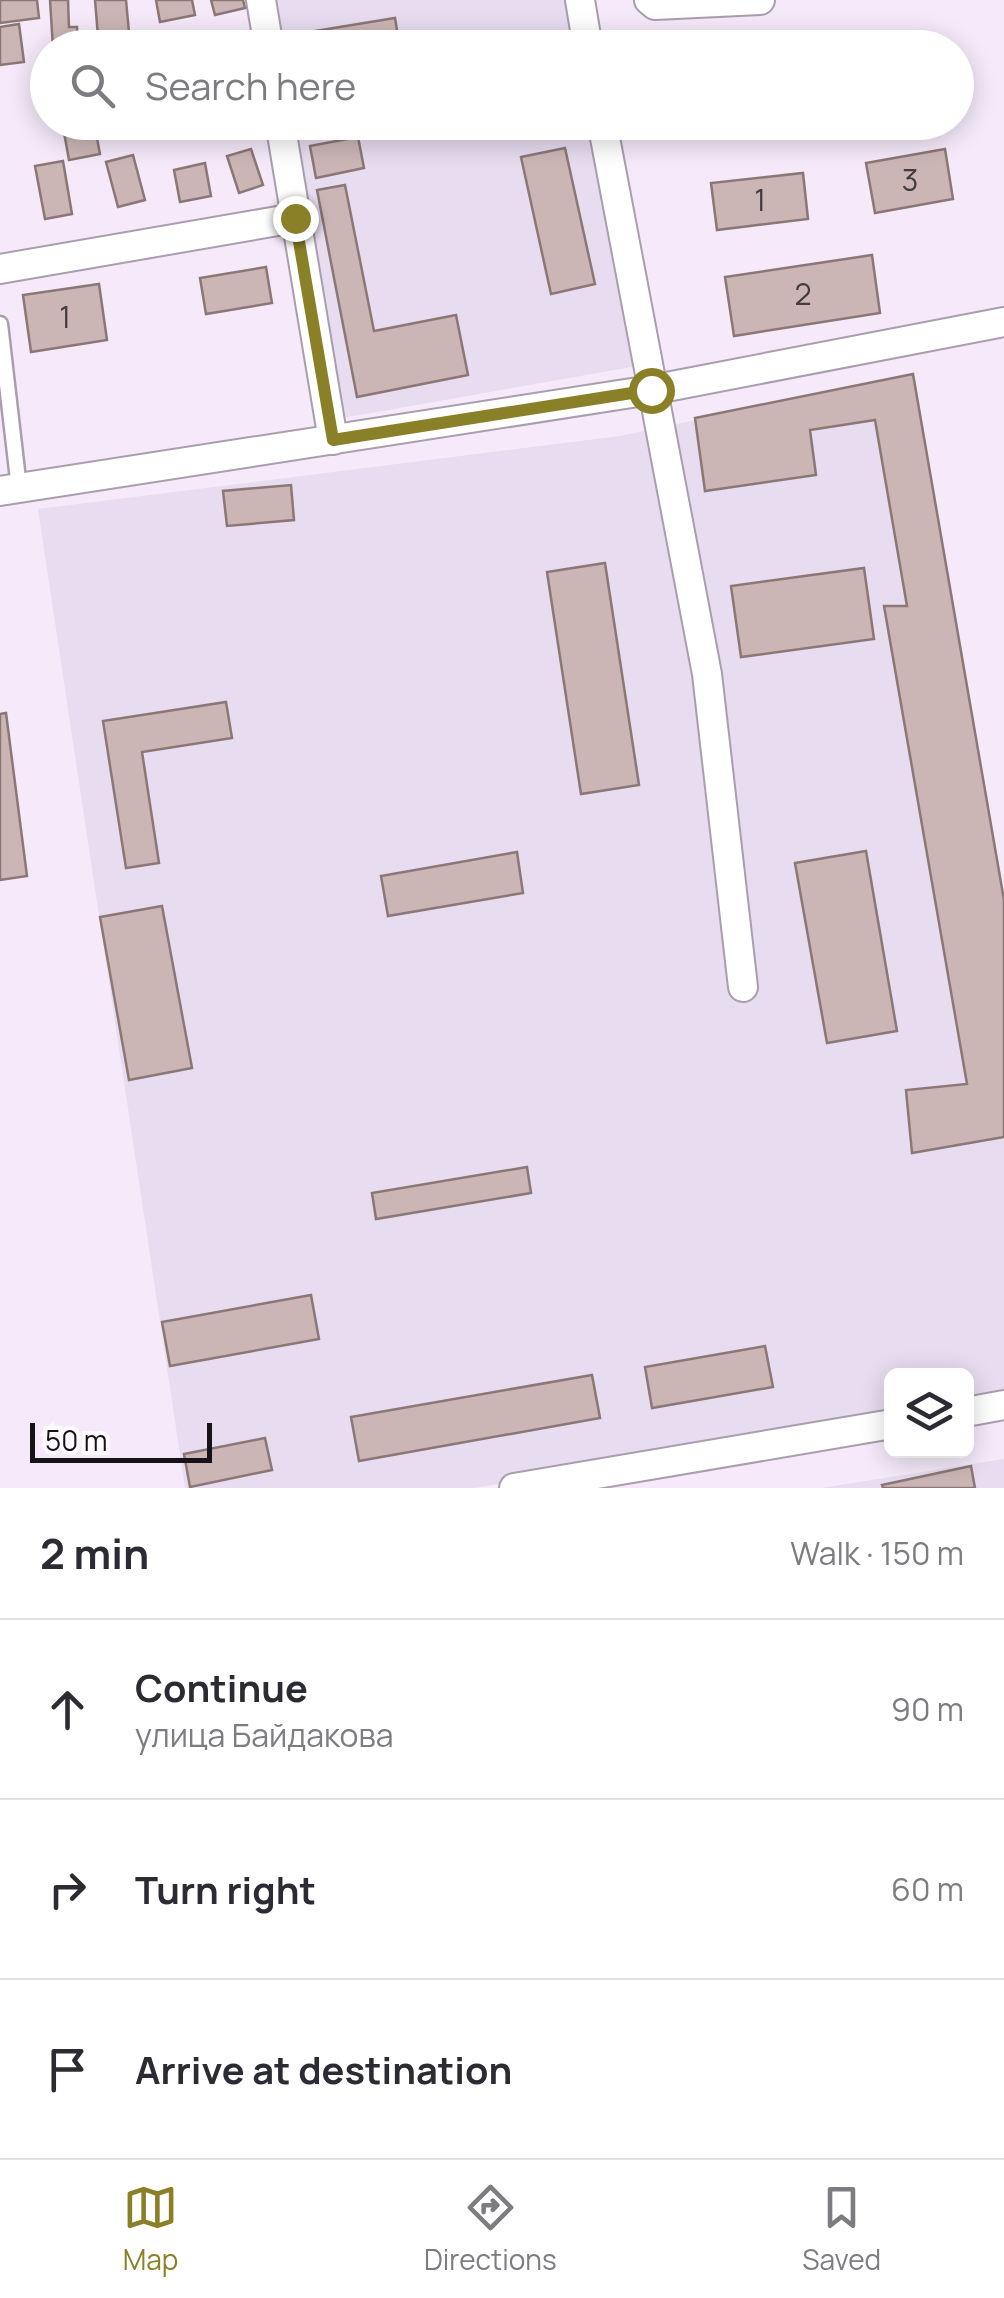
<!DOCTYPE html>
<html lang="en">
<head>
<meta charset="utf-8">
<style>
  :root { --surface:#fff; --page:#f7f7f7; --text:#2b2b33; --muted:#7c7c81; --line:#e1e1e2; --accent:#898027 }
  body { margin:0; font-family:Manrope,sans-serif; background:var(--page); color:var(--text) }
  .controls { position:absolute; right:30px; bottom:30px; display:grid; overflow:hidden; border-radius:15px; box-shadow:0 5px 25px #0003 }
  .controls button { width:90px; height:90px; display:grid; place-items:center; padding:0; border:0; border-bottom:2px solid var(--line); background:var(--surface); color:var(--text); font:50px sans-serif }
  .scale { position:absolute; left:30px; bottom:25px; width:182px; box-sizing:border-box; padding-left:10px; border:5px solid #161218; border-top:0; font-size:28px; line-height:35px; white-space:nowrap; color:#161218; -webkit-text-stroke:8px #fefbfe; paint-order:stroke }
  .stop { position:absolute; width:30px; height:30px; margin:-22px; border:8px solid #898027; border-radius:50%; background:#fff }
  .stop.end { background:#898027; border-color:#fff; box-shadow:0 2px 10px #0008 }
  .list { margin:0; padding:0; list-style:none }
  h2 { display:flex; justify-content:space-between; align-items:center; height:130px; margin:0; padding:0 40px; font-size:42px }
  h2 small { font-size:32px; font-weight:400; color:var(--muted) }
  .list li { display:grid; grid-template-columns:65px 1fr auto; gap:30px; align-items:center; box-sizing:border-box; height:180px; padding:0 40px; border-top:2px solid var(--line) }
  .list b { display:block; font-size:38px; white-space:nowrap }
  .list p { margin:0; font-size:32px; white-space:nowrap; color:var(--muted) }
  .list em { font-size:32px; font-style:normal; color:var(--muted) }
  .icon { flex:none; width:55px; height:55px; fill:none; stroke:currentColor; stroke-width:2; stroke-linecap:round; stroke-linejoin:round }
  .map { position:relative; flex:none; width:1004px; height:1488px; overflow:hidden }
  .search { position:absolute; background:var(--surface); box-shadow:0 5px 25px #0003; left:30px; right:30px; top:30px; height:110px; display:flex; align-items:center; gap:25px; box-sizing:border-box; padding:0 35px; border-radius:55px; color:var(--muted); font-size:38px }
  .sheet { height:670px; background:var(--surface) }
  nav { display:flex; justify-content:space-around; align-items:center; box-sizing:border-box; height:140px; border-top:2px solid var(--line); background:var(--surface); font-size:28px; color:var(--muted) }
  nav a { display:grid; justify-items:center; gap:5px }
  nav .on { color:var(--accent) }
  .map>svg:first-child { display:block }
  .industrial { fill:#e7dcf0 }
  .building { fill:#cbb6b5; stroke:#8a7776; stroke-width:2.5 }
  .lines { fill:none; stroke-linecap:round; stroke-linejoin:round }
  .service-casing { stroke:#a99ead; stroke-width:19 }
  .minor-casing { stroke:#a99ead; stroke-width:32 }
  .service { stroke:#fff; stroke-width:14 }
  .minor { stroke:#fff; stroke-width:28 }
  .route { stroke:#898027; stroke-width:12 }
  .labels { text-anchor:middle; stroke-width:9; stroke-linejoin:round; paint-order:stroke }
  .number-label { font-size:30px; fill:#433b3f }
</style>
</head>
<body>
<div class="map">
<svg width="1004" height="1488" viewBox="0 0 1004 1488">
  <rect width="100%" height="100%" fill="#f6eafa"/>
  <g class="industrial">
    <path d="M276 0H570L579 47H283Z"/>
    <path d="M295 123H593L637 366 343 418Z"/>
    <path d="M913 374 1004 900V1400L967 1406 966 1376H892L891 1419 474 1488H185L38 509 620 436Z"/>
    <path d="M1004 1459V1488H821Z"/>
  </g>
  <g class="building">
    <path d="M0 0H37L39 18 0 23Z"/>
    <path d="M50 0H68L69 27H77L78 48H53Z"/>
    <path d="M95 0H126L130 43 99 48Z"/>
    <path d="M156 0H192L195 15 160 22Z"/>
    <path d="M211 0H243L245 8 215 15Z"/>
    <path d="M395 18 400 48H312L309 32Z"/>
    <path d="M19 24 24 62 0 65V27Z"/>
    <path d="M94 122 100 154 69 160 63 127Z"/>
    <path d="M358 137 364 168 316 178 310 146Z"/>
    <path d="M565 148 595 284 551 294 521 157Z"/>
    <path d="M251 149 263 185 239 193 227 156Z"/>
    <path d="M945 149 953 199 875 213 866 163Z"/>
    <path d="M133 155 145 200 118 207 106 162Z"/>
    <path d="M63 161 72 214 45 219 35 166Z"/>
    <path d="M205 163 211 196 180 202 174 170Z"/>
    <path d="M803 173 808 219 717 230 711 183Z"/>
    <path d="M345 185 374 331 456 315 468 375 357 397 317 190Z"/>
    <path d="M872 255 880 313 734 336 725 277Z"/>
    <path d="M266 267 272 303 206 314 200 278Z"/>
    <path d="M99 284 107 340 31 352 23 295Z"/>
    <path d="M913 374 1004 900V1137L912 1153 906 1090 967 1084 884 606H907L875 420 810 430 816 475 705 491 695 418Z"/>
    <path d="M291 485 294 520 227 526 223 491Z"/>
    <path d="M605 563 639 785 581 794 547 572Z"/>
    <path d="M864 568 874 639 741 657 731 586Z"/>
    <path d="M226 702 232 738 142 752 159 863 126 868 103 721Z"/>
    <path d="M6 713 27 876 0 880V714Z"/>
    <path d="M866 851 897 1031 827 1043 795 863Z"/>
    <path d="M517 852 523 893 388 916 381 876Z"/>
    <path d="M162 906 192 1068 129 1080 100 917Z"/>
    <path d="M527 1167 531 1193 376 1219 372 1193Z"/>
    <path d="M311 1295 319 1339 170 1366 162 1322Z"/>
    <path d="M765 1346 773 1387 652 1408 645 1367Z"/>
    <path d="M592 1375 600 1418 359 1461 351 1417Z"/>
    <path d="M265 1438 272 1470 190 1487 184 1454Z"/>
    <path d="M971 1466 975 1488H883L882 1485Z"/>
  </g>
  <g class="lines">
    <g class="service-casing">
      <path id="service" d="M0 324 19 488"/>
    </g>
    <g class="minor-casing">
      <g id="minor">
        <path d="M261 0 269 48"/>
        <path d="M580 0 588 48"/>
        <path d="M649 0 655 5 760 0"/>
        <path d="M280 122 333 440"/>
        <path d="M602 122 707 674 743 987"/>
        <path d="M0 269 295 218"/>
        <path d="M0 491 651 390 1004 322"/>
        <path d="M966 1412 1004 1405"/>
        <path d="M514 1488 892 1424"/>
      </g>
    </g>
    <use href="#service" class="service"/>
    <use href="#minor" class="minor"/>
  </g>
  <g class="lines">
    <path class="route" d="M295 218 333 440 651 390"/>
  </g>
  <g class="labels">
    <g class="number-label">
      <text x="910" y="191">3</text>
      <text x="760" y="211">1</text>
      <text x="803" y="305">2</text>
      <text x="65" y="328">1</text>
    </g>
  </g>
</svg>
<div class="controls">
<button><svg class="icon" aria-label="layers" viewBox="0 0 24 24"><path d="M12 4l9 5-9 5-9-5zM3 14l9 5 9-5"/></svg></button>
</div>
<div class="scale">50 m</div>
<div class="stop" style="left:651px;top:390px"></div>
<div class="stop end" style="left:295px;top:218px"></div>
<div class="search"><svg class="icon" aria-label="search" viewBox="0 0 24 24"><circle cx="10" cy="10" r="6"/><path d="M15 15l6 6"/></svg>Search here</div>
</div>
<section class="sheet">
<h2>2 min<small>Walk · 150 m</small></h2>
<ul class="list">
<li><svg class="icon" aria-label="ahead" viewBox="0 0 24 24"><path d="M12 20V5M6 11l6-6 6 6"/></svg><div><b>Continue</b><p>улица Байдакова</p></div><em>90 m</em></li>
<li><svg class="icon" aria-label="right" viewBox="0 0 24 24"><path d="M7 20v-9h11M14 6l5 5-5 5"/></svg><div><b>Turn right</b></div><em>60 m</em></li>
<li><svg class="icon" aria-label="arrive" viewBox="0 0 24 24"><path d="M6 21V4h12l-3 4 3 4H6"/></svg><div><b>Arrive at destination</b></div></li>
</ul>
</section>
<nav>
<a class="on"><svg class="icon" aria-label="map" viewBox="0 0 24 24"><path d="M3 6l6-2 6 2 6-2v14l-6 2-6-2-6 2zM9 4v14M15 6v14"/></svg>Map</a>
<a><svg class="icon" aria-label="directions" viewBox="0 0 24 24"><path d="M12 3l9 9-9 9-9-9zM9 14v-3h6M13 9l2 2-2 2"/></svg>Directions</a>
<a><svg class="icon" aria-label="saved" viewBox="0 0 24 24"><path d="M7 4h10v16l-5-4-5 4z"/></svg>Saved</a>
</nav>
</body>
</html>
